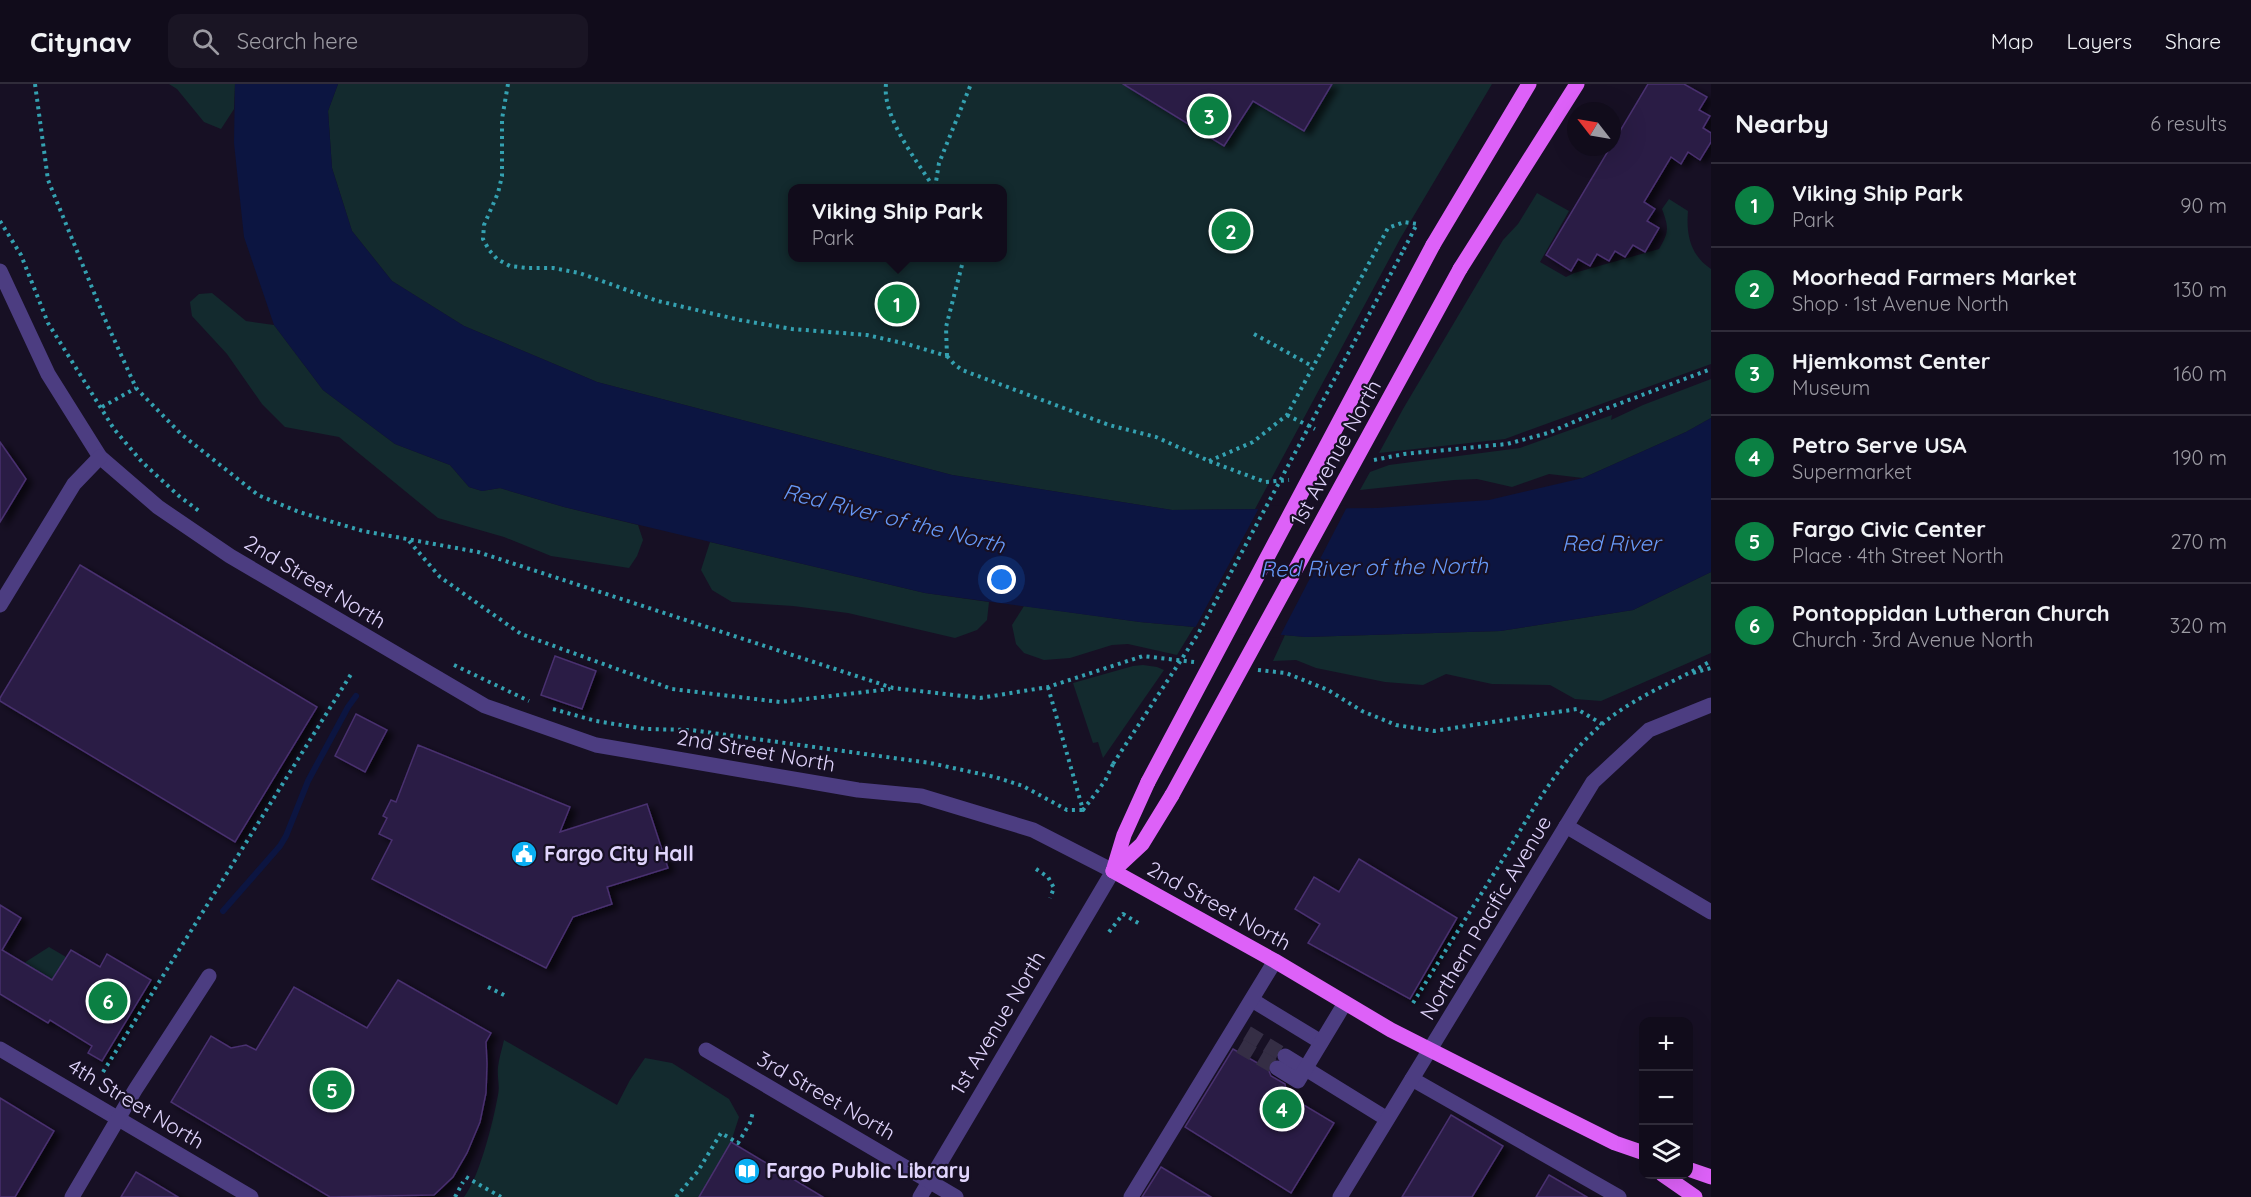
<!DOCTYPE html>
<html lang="en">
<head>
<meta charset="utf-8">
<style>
  :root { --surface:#110c1b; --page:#1a1524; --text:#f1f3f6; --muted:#9c9ba3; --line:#302c3a; --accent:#0b8043 }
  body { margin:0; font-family:Quicksand,sans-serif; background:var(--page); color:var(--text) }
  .controls { position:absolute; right:18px; bottom:18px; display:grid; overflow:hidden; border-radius:12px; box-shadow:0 6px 24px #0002 }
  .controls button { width:54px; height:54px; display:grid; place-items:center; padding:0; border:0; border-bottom:2px solid var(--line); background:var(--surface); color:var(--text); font:30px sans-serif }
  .compass { position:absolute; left:1567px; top:18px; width:54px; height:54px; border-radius:50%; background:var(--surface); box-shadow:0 6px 24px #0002; rotate:301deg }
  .you { position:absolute; left:1002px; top:496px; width:21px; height:21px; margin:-15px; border:4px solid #fff; border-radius:50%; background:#1a73e8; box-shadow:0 0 0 9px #1a73e833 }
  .badge { display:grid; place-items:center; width:39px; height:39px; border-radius:50%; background:var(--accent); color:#fff; font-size:20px; font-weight:700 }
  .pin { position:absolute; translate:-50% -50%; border:3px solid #fff; box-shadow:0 2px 6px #0006 }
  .popup { position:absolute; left:788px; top:100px; width:219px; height:78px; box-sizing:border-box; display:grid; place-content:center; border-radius:12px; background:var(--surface); filter:drop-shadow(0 2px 4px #0005); font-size:20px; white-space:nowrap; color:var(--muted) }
  .popup b { font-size:22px; color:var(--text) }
  .popup::after { content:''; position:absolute; left:50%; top:100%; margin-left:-12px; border:12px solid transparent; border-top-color:var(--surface) }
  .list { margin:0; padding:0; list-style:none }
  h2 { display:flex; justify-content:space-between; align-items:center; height:78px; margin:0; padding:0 24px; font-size:26px }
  h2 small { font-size:20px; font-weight:400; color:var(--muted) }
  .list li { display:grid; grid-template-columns:39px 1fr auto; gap:18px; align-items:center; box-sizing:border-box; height:84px; padding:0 24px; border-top:2px solid var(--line) }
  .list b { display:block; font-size:22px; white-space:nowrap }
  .list p { margin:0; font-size:20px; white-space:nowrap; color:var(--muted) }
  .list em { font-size:20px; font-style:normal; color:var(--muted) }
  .icon { flex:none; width:33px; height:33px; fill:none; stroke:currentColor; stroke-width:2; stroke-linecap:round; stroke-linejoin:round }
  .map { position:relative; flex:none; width:1711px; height:1113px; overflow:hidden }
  header { display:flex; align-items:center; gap:36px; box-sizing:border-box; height:84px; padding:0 30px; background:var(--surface); border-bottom:2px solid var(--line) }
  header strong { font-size:28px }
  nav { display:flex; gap:33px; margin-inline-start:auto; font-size:21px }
  .search { width:420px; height:54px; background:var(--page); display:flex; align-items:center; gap:15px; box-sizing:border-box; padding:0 21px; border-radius:12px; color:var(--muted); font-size:22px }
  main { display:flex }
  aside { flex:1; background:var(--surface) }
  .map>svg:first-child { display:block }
  .green { fill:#132a2e; fill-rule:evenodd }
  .water { fill:#0c1541 }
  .pier { fill:#171024 }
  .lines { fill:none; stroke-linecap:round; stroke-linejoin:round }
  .stream { stroke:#0c1541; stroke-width:6 }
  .building { fill:#2c1c44; stroke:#48306f; stroke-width:1.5; filter:url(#shadow) }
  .minor-tunnel { stroke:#352e45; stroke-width:15; stroke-dasharray:15 8; stroke-linecap:butt }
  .path { stroke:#34a1b1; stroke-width:4; stroke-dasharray:3 4.5; stroke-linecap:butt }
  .minor { stroke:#4c3d81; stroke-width:15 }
  .major { stroke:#dd61f8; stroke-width:15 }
  .path-bridge { stroke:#34a1b1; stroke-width:4; stroke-dasharray:3 4.5; stroke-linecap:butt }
  .major-bridge { stroke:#dd61f8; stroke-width:15 }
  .labels { text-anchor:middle; stroke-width:4.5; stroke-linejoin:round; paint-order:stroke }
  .street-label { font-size:21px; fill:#e1d5fd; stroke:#171024 }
  .poi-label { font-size:21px; font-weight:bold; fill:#e1d5fd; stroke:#171024; text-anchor:start }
  .water-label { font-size:22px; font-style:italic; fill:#6799f8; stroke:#171024 }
</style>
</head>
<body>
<header>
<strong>Citynav</strong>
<div class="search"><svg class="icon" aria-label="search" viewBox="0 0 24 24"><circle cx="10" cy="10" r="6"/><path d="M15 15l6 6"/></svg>Search here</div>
<nav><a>Map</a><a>Layers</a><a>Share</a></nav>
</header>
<main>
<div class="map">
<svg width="1711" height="1113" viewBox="0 0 1711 1113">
  <defs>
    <filter id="shadow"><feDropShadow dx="6" dy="4" stdDeviation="3" flood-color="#0009"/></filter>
  </defs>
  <rect width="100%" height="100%" fill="#171024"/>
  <g class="green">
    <path d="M169 0H235L234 25 221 45 204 38 177 5Z"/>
    <path d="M338 0H1492L1400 155 1255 425 1172 426 952 391 597 298 464 242 392 197 352 147 332 84 328 27ZM792 104H1002V174H792Z"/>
    <path d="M1537 109 1569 127 1540 178 1566 193 1574 189 1659 165C1669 148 1669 144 1662 125L1669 115 1688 127C1686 150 1690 171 1711 185V280L1505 355 1379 369 1403 325 1503 156 1518 140Z"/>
    <path d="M212 209 246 237 274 241 323 306 395 360 450 381 469 403 482 407 500 404 564 423 638 441 643 456 637 472 629 484 551 472 504 453 438 434 339 353 285 343 262 320 227 270 192 232 190 218 199 210Z"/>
    <path d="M1711 295V334L1686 348 1583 394 1549 390 1512 403 1477 395 1454 396 1360 406 1370 388 1389 381 1520 364 1612 331 1611 336 1643 321Z"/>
    <path d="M710 458 925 509 989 518 987 536 977 546 955 554 848 529 793 522 732 518 712 506 701 486Z"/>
    <path d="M1711 488V569L1601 617 1575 615 1550 601 1492 600 1446 590 1423 601 1385 598 1316 584 1296 576 1273 577 1285 551 1305 553 1500 547 1633 526Z"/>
    <path d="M1024 522 1140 538 1194 543 1177 571 1128 560 1112 561 1070 574 1044 576 1024 569 1016 560 1012 541Z"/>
    <path d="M1143 581 1157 583 1164 586 1103 674 1098 658 1093 659 1073 599 1133 582Z"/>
    <path d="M49 863 66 873 52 896 24 879Z"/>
    <path d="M504 956 617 1021 630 996 645 974 672 979 729 1015 739 1033 731 1058 699 1113H464C480 1092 493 1038 498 1011 500 1002 497 993 498 983 499 974 502 965 504 956Z"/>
  </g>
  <path class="water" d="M235 0H338L328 27 332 84 352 147 392 197 464 242 597 298 952 391 1172 426 1377 424 1489 416 1583 394 1686 348 1711 334V488L1633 526 1500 547 1305 553 1140 538 925 509 564 423 500 404 482 407 469 403 450 381 395 360 323 306 274 241 244 153 234 59Z"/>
  <path class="pier" d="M1348 421 1279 554 1194 546 1260 422Z"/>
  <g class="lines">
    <path class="stream" d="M223 827 280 762 286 752 308 697 348 623 356 612"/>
  </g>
  <g class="building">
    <path d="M1123 0H1332L1304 47 1253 17 1224 62Z"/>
    <path d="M1648 0H1684L1707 13 1699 26 1710 32 1703 44 1711 49V58L1700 76 1688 68 1681 80 1671 73 1644 118 1655 125 1647 137 1659 144 1645 168 1633 161 1625 173 1615 167 1609 177 1597 170 1590 182 1578 175 1571 187 1546 171Z"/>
    <path d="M0 358 26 395 0 438Z"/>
    <path d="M80 481 317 623 235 758 0 617V614Z"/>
    <path d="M555 572 596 587 582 625 541 611Z"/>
    <path d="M356 630 387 646 365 688 335 672Z"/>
    <path d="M418 661 570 723 560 748 647 720 668 784 607 803 612 820 573 833 546 884 372 795 392 756 379 750 387 734 383 732 391 716 396 718Z"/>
    <path d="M1359 775 1457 834 1410 915 1308 859 1320 840 1295 825 1314 793 1339 808Z"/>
    <path d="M0 821 21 834 2 866 52 896 71 866 100 883 107 870 151 896 102 977 88 969 92 962 50 936 48 939 0 910Z"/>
    <path d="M398 896 491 949 486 958 487 980 486 1009 480 1038 467 1069 453 1093 434 1111 330 1113 171 1018 211 952 231 964 246 961 256 966 294 903 367 944Z"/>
    <path d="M1233 965 1268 985 1271 992 1285 1000 1287 1011 1334 1039 1291 1109 1185 1043Z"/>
    <path d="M0 1014 54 1047 15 1113H0Z"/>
    <path d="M1451 1031 1503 1062 1472 1113H1402Z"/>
    <path d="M731 1058 823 1113H699Z"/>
    <path d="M1161 1083 1211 1113H1142Z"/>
    <path d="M136 1088 153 1098 178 1113H121Z"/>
    <path d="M1549 1091 1587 1113H1536Z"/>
  </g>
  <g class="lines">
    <g class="minor-tunnel">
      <path d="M1247 949 1285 972"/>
      <path d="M1240 962 1277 984"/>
    </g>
    <g class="path">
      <path d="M35 0 48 96 104 233 136 304 181 350 258 411 299 428 363 447 478 468 893 604 980 614 1048 603 1143 572 1194 578"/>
      <path d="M508 0 502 35V92L498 109 484 141 483 155 489 166 497 175 510 182 527 184H553L579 189 658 217 740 236 792 245 867 251 907 260 947 272"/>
      <path d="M886 0C882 33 917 77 934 104"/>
      <path d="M935 104 939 79 971 0"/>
      <path d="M0 137 21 171 48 239 114 345 142 378 179 412 199 427"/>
      <path d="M1254 250 1312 282"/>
      <path d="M947 272 954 280 962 286 1109 341 1156 353 1209 377 1265 398 1289 396"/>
      <path d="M947 272 946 243 962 181 961 174"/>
      <path d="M102 323 136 304"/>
      <path d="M1287 331 1315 345"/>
      <path d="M1374 376 1404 370 1507 360 1548 349 1597 328 1711 285"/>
      <path d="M1209 377 1253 358 1287 331 1388 144 1404 138 1417 140 1403 167"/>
      <path d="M409 457 440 493 521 550 672 605 780 618 890 605"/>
      <path d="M454 581 529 617"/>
      <path d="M1258 586 1286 589 1328 606 1362 627 1396 641 1434 647 1577 625 1602 640"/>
      <path d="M1693 589 1711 584"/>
      <path d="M1048 603 1083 726 1105 697 1113 680"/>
      <path d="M553 625 596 637 646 645 691 646 930 679 995 693 1023 702 1067 726H1083"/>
      <path d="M1036 785 1048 793 1054 804 1050 814"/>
      <path d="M1109 848 1123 830 1140 840"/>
      <path d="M488 903 508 913"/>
      <path d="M1413 919C1442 872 1471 826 1500 780 1530 731 1557 679 1601 641 1635 612 1673 599 1711 577"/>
      <path d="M103 988 353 587"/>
      <path d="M466 1093 501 1113"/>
      <path d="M455 1113 463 1098"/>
      <path d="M676 1113 698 1087 721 1049 738 1059 750 1039 753 1028"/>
    </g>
    <g class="minor">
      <path d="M0 187 48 290 100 373 158 423 230 472 485 622 596 661 858 706 921 712 1033 746 1113 787 920 1113"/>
      <path d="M0 521 74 400 100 373"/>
      <path d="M1566 742 1711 828"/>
      <path d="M1252 916 1321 958"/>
      <path d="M0 965 251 1113"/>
      <path d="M706 966 956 1113"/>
      <path d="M1285 972 1387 1035"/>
      <path d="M1277 984 1298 997 1345 919"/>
      <path d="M1412 995 1619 1113"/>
      <path d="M72 1113 135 1006 209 892"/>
      <path d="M1131 1113 1275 877"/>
      <path d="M1340 1113 1593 698 1649 646 1711 621"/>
    </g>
    <g class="major">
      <path d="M1433 161 1529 0"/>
      <path d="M1460 185 1577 0"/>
      <path d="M1114 784 1124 751 1148 698"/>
      <path d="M1113 787 1275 877 1391 946 1547 1025 1615 1059 1644 1069"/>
      <path d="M1113 787 1142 760 1172 711"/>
      <path d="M1688 1085 1711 1093"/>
      <path d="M1662 1090 1695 1113"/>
    </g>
    <path class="path-bridge" d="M1113 680 1198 550 1403 167"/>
    <g class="major-bridge">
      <path d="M1148 698 1433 161"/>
      <path d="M1172 711 1460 185"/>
    </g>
  </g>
  <defs>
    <g id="civic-disc" transform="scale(1.35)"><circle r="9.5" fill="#0baff3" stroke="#171024"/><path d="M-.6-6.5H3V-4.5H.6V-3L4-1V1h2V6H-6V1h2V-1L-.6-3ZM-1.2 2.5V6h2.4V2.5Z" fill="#fff"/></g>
    <g id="library-disc" transform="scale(1.35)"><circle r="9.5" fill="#0baff3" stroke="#171024"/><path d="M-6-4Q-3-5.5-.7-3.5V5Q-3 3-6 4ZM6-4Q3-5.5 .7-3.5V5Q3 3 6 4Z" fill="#fff"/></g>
  </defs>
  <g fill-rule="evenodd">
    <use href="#civic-disc" x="524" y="770"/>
    <use href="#library-disc" x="747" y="1087"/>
  </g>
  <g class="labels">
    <g class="street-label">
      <text transform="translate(1336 369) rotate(-61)" y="7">1st Avenue North</text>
      <text transform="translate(315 498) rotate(31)" y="7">2nd Street North</text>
      <text transform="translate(756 667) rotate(10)" y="7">2nd Street North</text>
      <text transform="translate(1219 822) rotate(29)" y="7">2nd Street North</text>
      <text transform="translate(1486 834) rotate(-59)" y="7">Northern Pacific Avenue</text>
      <text transform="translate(998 939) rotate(-59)" y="7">1st Avenue North</text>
      <text transform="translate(826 1012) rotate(30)" y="7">3rd Street North</text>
      <text transform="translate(136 1020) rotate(31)" y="7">4th Street North</text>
    </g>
    <g class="poi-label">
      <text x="544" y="777">Fargo City Hall</text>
      <text x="766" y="1094">Fargo Public Library</text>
    </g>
    <g class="water-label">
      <text transform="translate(894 434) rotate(14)" y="8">Red River of the North</text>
      <text x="1611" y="467">Red River</text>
      <text transform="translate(1374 483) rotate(-1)" y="8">Red River of the North</text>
    </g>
  </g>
</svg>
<div class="controls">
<button>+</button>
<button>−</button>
<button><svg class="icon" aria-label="layers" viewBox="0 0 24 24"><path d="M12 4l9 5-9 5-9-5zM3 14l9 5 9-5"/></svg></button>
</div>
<svg class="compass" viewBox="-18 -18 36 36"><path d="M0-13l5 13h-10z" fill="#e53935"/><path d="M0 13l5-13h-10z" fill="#9c9ba3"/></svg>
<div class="you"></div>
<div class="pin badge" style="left:897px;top:220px">1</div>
<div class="popup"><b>Viking Ship Park</b>Park</div>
<div class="pin badge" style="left:1231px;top:147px">2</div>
<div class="pin badge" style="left:1209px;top:32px">3</div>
<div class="pin badge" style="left:1282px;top:1025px">4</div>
<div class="pin badge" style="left:332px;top:1006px">5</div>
<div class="pin badge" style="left:108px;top:917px">6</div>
</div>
<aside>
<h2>Nearby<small>6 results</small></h2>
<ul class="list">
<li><span class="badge">1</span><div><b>Viking Ship Park</b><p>Park</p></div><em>90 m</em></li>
<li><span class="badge">2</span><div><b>Moorhead Farmers Market</b><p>Shop · 1st Avenue North</p></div><em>130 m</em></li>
<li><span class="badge">3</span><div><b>Hjemkomst Center</b><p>Museum</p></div><em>160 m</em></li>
<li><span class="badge">4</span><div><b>Petro Serve USA</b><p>Supermarket</p></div><em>190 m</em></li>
<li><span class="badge">5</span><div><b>Fargo Civic Center</b><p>Place · 4th Street North</p></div><em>270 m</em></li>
<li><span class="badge">6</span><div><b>Pontoppidan Lutheran Church</b><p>Church · 3rd Avenue North</p></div><em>320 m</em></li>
</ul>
</aside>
</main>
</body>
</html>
